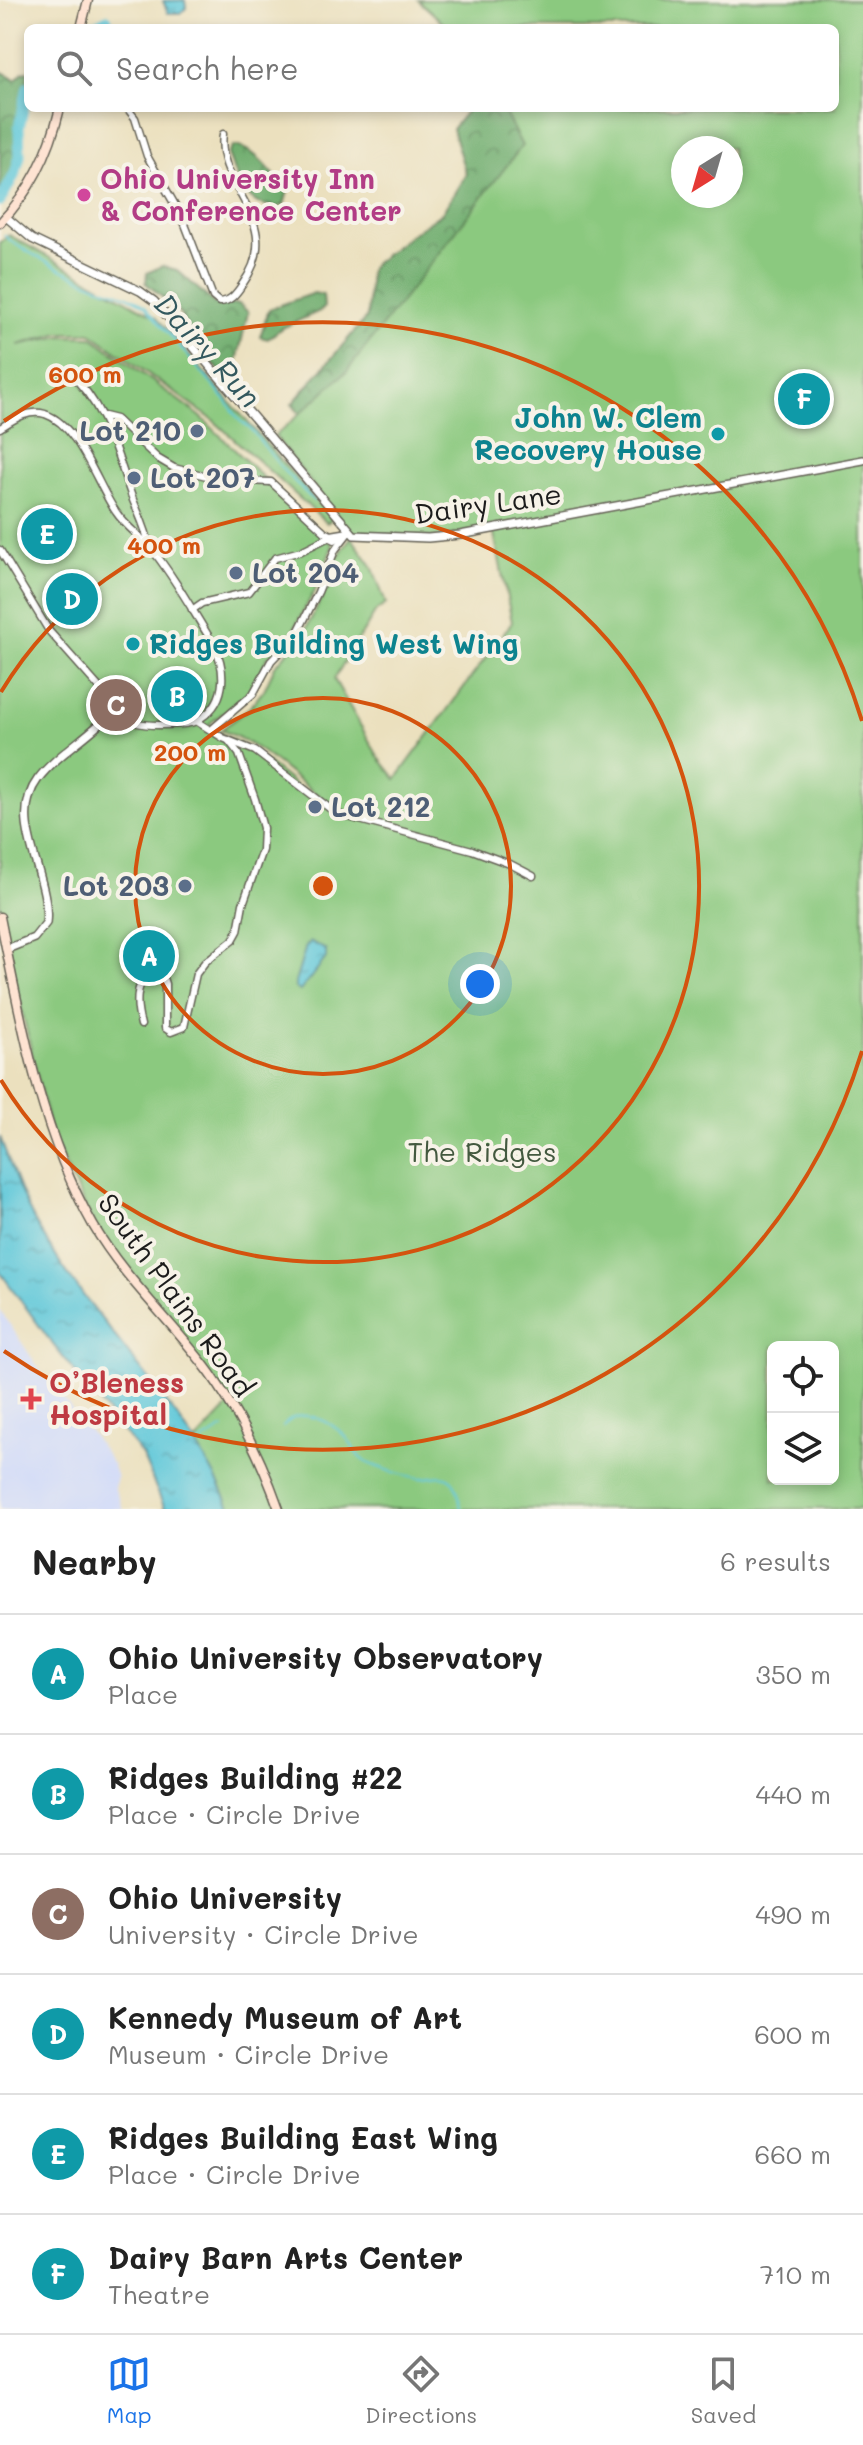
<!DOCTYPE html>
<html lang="en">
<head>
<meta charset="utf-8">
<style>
  :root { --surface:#fff; --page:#f6f6f6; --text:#222; --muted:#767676; --line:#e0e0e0; --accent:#1a73e8 }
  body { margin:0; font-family:Mali,sans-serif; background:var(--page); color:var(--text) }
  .controls { position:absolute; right:24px; bottom:24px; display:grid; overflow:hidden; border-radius:12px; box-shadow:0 4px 12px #0003 }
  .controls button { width:72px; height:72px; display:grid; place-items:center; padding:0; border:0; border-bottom:2px solid var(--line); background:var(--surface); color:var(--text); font:40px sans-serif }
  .compass { position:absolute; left:671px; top:136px; width:72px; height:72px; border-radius:50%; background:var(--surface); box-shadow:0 4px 12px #0003; rotate:217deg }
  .you { position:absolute; left:480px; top:984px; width:28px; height:28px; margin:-20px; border:6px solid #fff; border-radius:50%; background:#1a73e8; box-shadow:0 0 0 12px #1a73e833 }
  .badge { display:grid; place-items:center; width:52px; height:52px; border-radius:50%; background:var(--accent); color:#fff; font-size:26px; font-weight:700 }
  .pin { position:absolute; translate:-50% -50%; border:4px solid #fff; box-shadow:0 2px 8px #0006 }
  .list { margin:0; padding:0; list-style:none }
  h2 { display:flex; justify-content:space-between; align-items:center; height:104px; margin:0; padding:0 32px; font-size:34px }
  h2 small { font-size:26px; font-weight:400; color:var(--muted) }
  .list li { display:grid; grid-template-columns:52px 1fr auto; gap:24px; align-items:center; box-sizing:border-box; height:120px; padding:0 32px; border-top:2px solid var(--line) }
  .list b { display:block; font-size:30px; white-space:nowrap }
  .list p { margin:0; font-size:26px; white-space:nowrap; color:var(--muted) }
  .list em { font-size:26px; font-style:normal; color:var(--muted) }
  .icon { flex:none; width:44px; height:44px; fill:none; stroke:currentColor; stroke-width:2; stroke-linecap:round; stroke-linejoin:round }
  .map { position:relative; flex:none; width:863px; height:1509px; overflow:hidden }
  .search { position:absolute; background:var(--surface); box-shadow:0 4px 12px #0003; left:24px; right:24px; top:24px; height:88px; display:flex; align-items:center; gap:20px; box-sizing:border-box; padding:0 28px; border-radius:12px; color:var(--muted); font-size:30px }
  .sheet { height:824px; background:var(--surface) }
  nav { display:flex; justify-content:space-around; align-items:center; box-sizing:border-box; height:112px; border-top:2px solid var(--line); background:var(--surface); font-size:22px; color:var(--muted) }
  nav a { display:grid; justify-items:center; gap:4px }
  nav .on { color:var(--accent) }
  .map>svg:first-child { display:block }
  .built { fill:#d0daf9 }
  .forest { fill:url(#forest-crowns); stroke:#466445; stroke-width:2 }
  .park { fill:#8bc97f; stroke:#54724e; stroke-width:2; fill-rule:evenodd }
  .water { fill:url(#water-ripples); stroke:#3c727a; stroke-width:2 }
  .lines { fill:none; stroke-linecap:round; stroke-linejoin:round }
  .stream { stroke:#5dc7d9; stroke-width:2 }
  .river { stroke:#5dc7d9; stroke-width:11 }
  .minor-casing { stroke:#646155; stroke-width:9 }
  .tertiary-casing { stroke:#646155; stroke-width:10 }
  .secondary-casing { stroke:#646155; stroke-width:11 }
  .minor { stroke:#fff; stroke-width:6 }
  .tertiary { stroke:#fff; stroke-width:7 }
  .secondary { stroke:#fee3d2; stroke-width:8 }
  .ring { fill:none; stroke:#d4530e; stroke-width:4 }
  .hotel-dot { fill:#d1479c; stroke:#f7f3e8; stroke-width:3 }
  .service-dot { fill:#5c6f8a; stroke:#f7f3e8; stroke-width:3 }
  .culture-dot { fill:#0f9aa8; stroke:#f7f3e8; stroke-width:3 }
  .health-dot { fill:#e0444e; stroke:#f7f3e8; stroke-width:3 }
  .labels { text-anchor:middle; stroke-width:8; stroke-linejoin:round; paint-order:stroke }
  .hotel-label { font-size:28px; font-weight:bold; fill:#b23c85; stroke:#f7f3e8; text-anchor:start }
  .culture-label { font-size:28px; font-weight:bold; fill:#0d838f; stroke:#f7f3e8; text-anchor:end }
  .service-label { font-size:28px; font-weight:bold; fill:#4e5e75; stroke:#f7f3e8; text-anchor:start }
  .street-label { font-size:28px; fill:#1c1c1c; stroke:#f7f3e8 }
  .park-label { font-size:28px; fill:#43593f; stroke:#f7f3e8 }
  .health-label { font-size:28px; font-weight:bold; fill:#be3a42; stroke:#f7f3e8; text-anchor:start }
  .water-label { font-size:30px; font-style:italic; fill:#33585e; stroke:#f7f3e8 }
  .centre { fill:#d4530e; stroke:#f7f3e8; stroke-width:4 }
  .ring-label { font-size:24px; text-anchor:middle; font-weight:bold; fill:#d4530e; stroke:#f7f3e8; stroke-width:8; stroke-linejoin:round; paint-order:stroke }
</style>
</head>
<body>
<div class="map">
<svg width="863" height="1509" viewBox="0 0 863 1509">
  <defs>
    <pattern id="forest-crowns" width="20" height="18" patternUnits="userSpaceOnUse" patternTransform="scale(2)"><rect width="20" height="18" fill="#70ad6e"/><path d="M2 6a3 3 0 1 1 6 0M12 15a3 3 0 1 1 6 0" fill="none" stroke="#5b8c5a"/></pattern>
    <pattern id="water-ripples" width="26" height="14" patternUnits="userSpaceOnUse" patternTransform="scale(2)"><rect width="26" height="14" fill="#5dc7d9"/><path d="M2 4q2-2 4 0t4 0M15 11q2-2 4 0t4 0" fill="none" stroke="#50aaba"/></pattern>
  </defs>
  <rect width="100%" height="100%" fill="#f7f3e8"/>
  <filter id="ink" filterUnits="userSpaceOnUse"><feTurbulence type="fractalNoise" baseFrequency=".0125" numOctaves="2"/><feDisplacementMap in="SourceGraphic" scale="16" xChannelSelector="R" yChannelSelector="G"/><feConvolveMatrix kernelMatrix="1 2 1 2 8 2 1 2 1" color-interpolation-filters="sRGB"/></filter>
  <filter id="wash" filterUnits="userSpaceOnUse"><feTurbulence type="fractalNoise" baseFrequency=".006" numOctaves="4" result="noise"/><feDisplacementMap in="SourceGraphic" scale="32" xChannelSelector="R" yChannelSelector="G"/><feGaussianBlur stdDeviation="1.8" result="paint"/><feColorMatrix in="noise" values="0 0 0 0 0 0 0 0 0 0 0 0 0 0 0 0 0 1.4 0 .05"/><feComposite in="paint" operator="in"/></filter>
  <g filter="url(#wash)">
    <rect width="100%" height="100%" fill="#ebe0be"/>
    <path class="built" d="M0 1310 42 1373 91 1433 112 1463 117 1478 114 1487 123 1509H0Z"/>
    <g class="forest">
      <path d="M0 71 16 79 23 72 28 71 26 102 20 121 21 164 0 205Z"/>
      <path d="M469 108H677L321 423 299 413 292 404 367 317 370 267 410 235 442 213 466 174 452 129Z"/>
      <path d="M233 146C256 147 273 175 288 191L284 205 275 208C269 204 262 206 256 202 240 192 233 170 228 154Z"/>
      <path d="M162 266 177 270 215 304H239L248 312 232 384 204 354 178 311 146 283 147 273Z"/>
      <path d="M314 293 323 295 324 308 320 311 280 329 268 339 260 337 269 309Z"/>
    </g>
    <path class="park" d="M418 0H863V1509H231L194 1443 230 1405 95 1228 51 1135 0 917V243L9 235 156 317 332 519 327 523 213 420 91 333H60L18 345 62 336 92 337 200 416 333 545 315 590 293 631 268 657 250 692 209 724C219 736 228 736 240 744 279 766 309 806 353 815 304 795 272 748 221 730L250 707 264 690 275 666 303 635 323 595 337 558 351 537 372 566 386 604 376 611 334 679 379 758 396 779 512 622 493 529 431 538 349 532 275 436 347 371 522 146 502 108H835V28H449ZM683 148H731V196H683ZM773 1347H833V1479H773Z"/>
    <g class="water">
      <path d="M185 0 186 8 181 13H168L163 1Z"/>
      <path d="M311 942 326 950V958L300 991 295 988V983L306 946Z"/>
      <path d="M0 1137C12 1169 23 1203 41 1232 97 1329 186 1405 231 1509H165L142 1455 54 1346 0 1272Z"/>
    </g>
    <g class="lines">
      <g class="stream">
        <path d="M4 235C16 248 79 279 98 286 115 292 131 295 145 306L227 402 240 421 249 427 283 470 314 501"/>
        <path d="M283 1427C299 1404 331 1421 347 1438 354 1447 355 1456 366 1462 381 1469 405 1476 421 1478 431 1479 442 1472 451 1480 458 1486 460 1500 461 1509"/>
        <path d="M194 1446 224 1428"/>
      </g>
      <g class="river">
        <path d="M90 28 107 19"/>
        <path d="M0 201 15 174 20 156 19 127 28 87"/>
      </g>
    </g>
  </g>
  <g filter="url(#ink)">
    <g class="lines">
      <g class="minor-casing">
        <g id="minor">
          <path d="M127 108 135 118 147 156 183 219 213 297 219 302C230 302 236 294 242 285 288 221 215 189 223 134"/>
          <path d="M68 372C107 406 116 454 133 500 140 517 147 531 150 548"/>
          <path d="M104 416 116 419 157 458 174 468 223 480 271 482 325 532 331 535 349 532"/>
          <path d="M0 428C13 420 28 409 45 414 79 425 97 485 116 512 125 526 139 535 150 547 174 576 194 613 214 645 227 672 227 705 196 721 186 726 171 724 159 725 141 725 127 722 112 712L104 693 49 631 0 550"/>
          <path d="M192 610 202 603 249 592 275 558 301 551 329 537 335 540 342 536"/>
          <path d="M196 721 223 738 255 751 337 814 472 850 510 864 533 876"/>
          <path d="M211 730 253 694 271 661 297 634 318 592 335 550 349 532"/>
          <path d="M141 1025C136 1007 133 978 155 972L163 978 165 984V1028L171 1032 184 1027 196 974 205 962 233 940 238 931 243 904 262 850 263 828 255 799 239 754 228 740"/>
        </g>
      </g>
      <g class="tertiary-casing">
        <g id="tertiary">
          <path d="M6 217 32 239 140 291 154 301 354 535 428 538 460 535 863 460"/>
          <path d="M7 949 34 938 46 923C52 877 6 822 38 779 56 755 90 736 112 712"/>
        </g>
      </g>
      <g class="secondary-casing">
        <g id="secondary">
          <path d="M81 28 88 0"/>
          <path d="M0 223C31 191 50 151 60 108"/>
          <path d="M0 917C21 1022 40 1132 93 1225 125 1280 173 1322 210 1373 240 1415 262 1461 279 1509"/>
        </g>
      </g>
      <use href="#minor" class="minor"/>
      <use href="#tertiary" class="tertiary"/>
      <use href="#secondary" class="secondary"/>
    </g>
  </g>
  <g class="ring">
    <circle cx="323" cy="886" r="188"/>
    <path d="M1 692A376 376 0 1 1 1 1080"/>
    <path d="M862 1051A564 564 0 0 1 4 1351M4 421A564 564 0 0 1 862 721"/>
  </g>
  <circle class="hotel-dot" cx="84" cy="195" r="8"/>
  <g class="service-dot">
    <circle cx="197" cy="431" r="8"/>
    <circle cx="134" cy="478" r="8"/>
    <circle cx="236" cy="573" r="8"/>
    <circle cx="315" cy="807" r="8"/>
    <circle cx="185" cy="886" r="8"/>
  </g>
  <g class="culture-dot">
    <circle cx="718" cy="434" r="8"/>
    <circle cx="133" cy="644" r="8"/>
  </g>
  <path class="health-dot" d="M27 1387h8v8h8v8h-8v8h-8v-8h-8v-8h8z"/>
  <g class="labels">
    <g class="hotel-label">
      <text x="100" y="189">Ohio University Inn<tspan x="100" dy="32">&amp; Conference Center</tspan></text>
    </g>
    <g class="culture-label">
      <text x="702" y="428">John W. Clem<tspan x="702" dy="32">Recovery House</tspan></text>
      <text x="149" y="654" text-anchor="start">Ridges Building West Wing</text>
    </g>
    <g class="service-label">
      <text x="181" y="441" text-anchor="end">Lot 210</text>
      <text x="150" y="488">Lot 207</text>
      <text x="252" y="583">Lot 204</text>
      <text x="331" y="817">Lot 212</text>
      <text x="169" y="896" text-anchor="end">Lot 203</text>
    </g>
    <g class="street-label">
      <text transform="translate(488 504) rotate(-8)" y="10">Dairy Lane</text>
      <text transform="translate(176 1295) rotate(54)" y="10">South Plains Road</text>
    </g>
    <g class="park-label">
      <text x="482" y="1162">The Ridges</text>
    </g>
    <g class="health-label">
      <text x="49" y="1393">O’Bleness<tspan x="49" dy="32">Hospital</tspan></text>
    </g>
    <g class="water-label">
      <text transform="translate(207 351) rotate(48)" y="10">Dairy Run</text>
    </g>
  </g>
  <circle cx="323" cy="886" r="12" class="centre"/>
  <g class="ring-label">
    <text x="85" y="383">600 m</text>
    <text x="164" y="554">400 m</text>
    <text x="190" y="761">200 m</text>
  </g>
</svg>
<div class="controls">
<button><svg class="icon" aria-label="locate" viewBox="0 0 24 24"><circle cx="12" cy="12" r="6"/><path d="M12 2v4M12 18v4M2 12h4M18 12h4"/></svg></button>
<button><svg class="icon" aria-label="layers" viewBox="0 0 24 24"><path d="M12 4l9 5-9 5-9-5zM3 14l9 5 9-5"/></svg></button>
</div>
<svg class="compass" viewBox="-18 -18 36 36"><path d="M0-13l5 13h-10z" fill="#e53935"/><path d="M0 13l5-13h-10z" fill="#767676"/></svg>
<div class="you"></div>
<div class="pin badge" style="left:149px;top:956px;background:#0f9aa8">A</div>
<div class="pin badge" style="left:177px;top:696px;background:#0f9aa8">B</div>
<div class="pin badge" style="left:116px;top:705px;background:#8d6e63">C</div>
<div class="pin badge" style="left:72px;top:599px;background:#0f9aa8">D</div>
<div class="pin badge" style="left:47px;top:534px;background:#0f9aa8">E</div>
<div class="pin badge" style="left:804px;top:399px;background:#0f9aa8">F</div>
<div class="search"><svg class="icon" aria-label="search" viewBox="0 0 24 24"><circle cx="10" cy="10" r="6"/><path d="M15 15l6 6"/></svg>Search here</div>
</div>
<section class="sheet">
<h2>Nearby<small>6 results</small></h2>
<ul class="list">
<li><span class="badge" style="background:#0f9aa8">A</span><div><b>Ohio University Observatory</b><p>Place</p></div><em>350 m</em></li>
<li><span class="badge" style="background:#0f9aa8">B</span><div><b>Ridges Building #22</b><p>Place · Circle Drive</p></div><em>440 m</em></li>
<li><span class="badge" style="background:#8d6e63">C</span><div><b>Ohio University</b><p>University · Circle Drive</p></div><em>490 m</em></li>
<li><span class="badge" style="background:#0f9aa8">D</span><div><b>Kennedy Museum of Art</b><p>Museum · Circle Drive</p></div><em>600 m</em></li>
<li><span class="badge" style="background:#0f9aa8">E</span><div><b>Ridges Building East Wing</b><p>Place · Circle Drive</p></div><em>660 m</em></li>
<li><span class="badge" style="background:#0f9aa8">F</span><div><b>Dairy Barn Arts Center</b><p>Theatre</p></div><em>710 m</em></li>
</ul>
</section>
<nav>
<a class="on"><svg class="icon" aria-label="map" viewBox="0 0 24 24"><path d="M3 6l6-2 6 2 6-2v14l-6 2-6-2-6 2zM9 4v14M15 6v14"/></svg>Map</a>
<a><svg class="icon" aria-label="directions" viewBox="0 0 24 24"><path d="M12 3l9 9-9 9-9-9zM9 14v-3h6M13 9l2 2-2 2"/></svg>Directions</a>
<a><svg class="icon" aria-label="saved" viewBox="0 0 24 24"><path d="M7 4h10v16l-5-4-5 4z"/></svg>Saved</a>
</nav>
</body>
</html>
